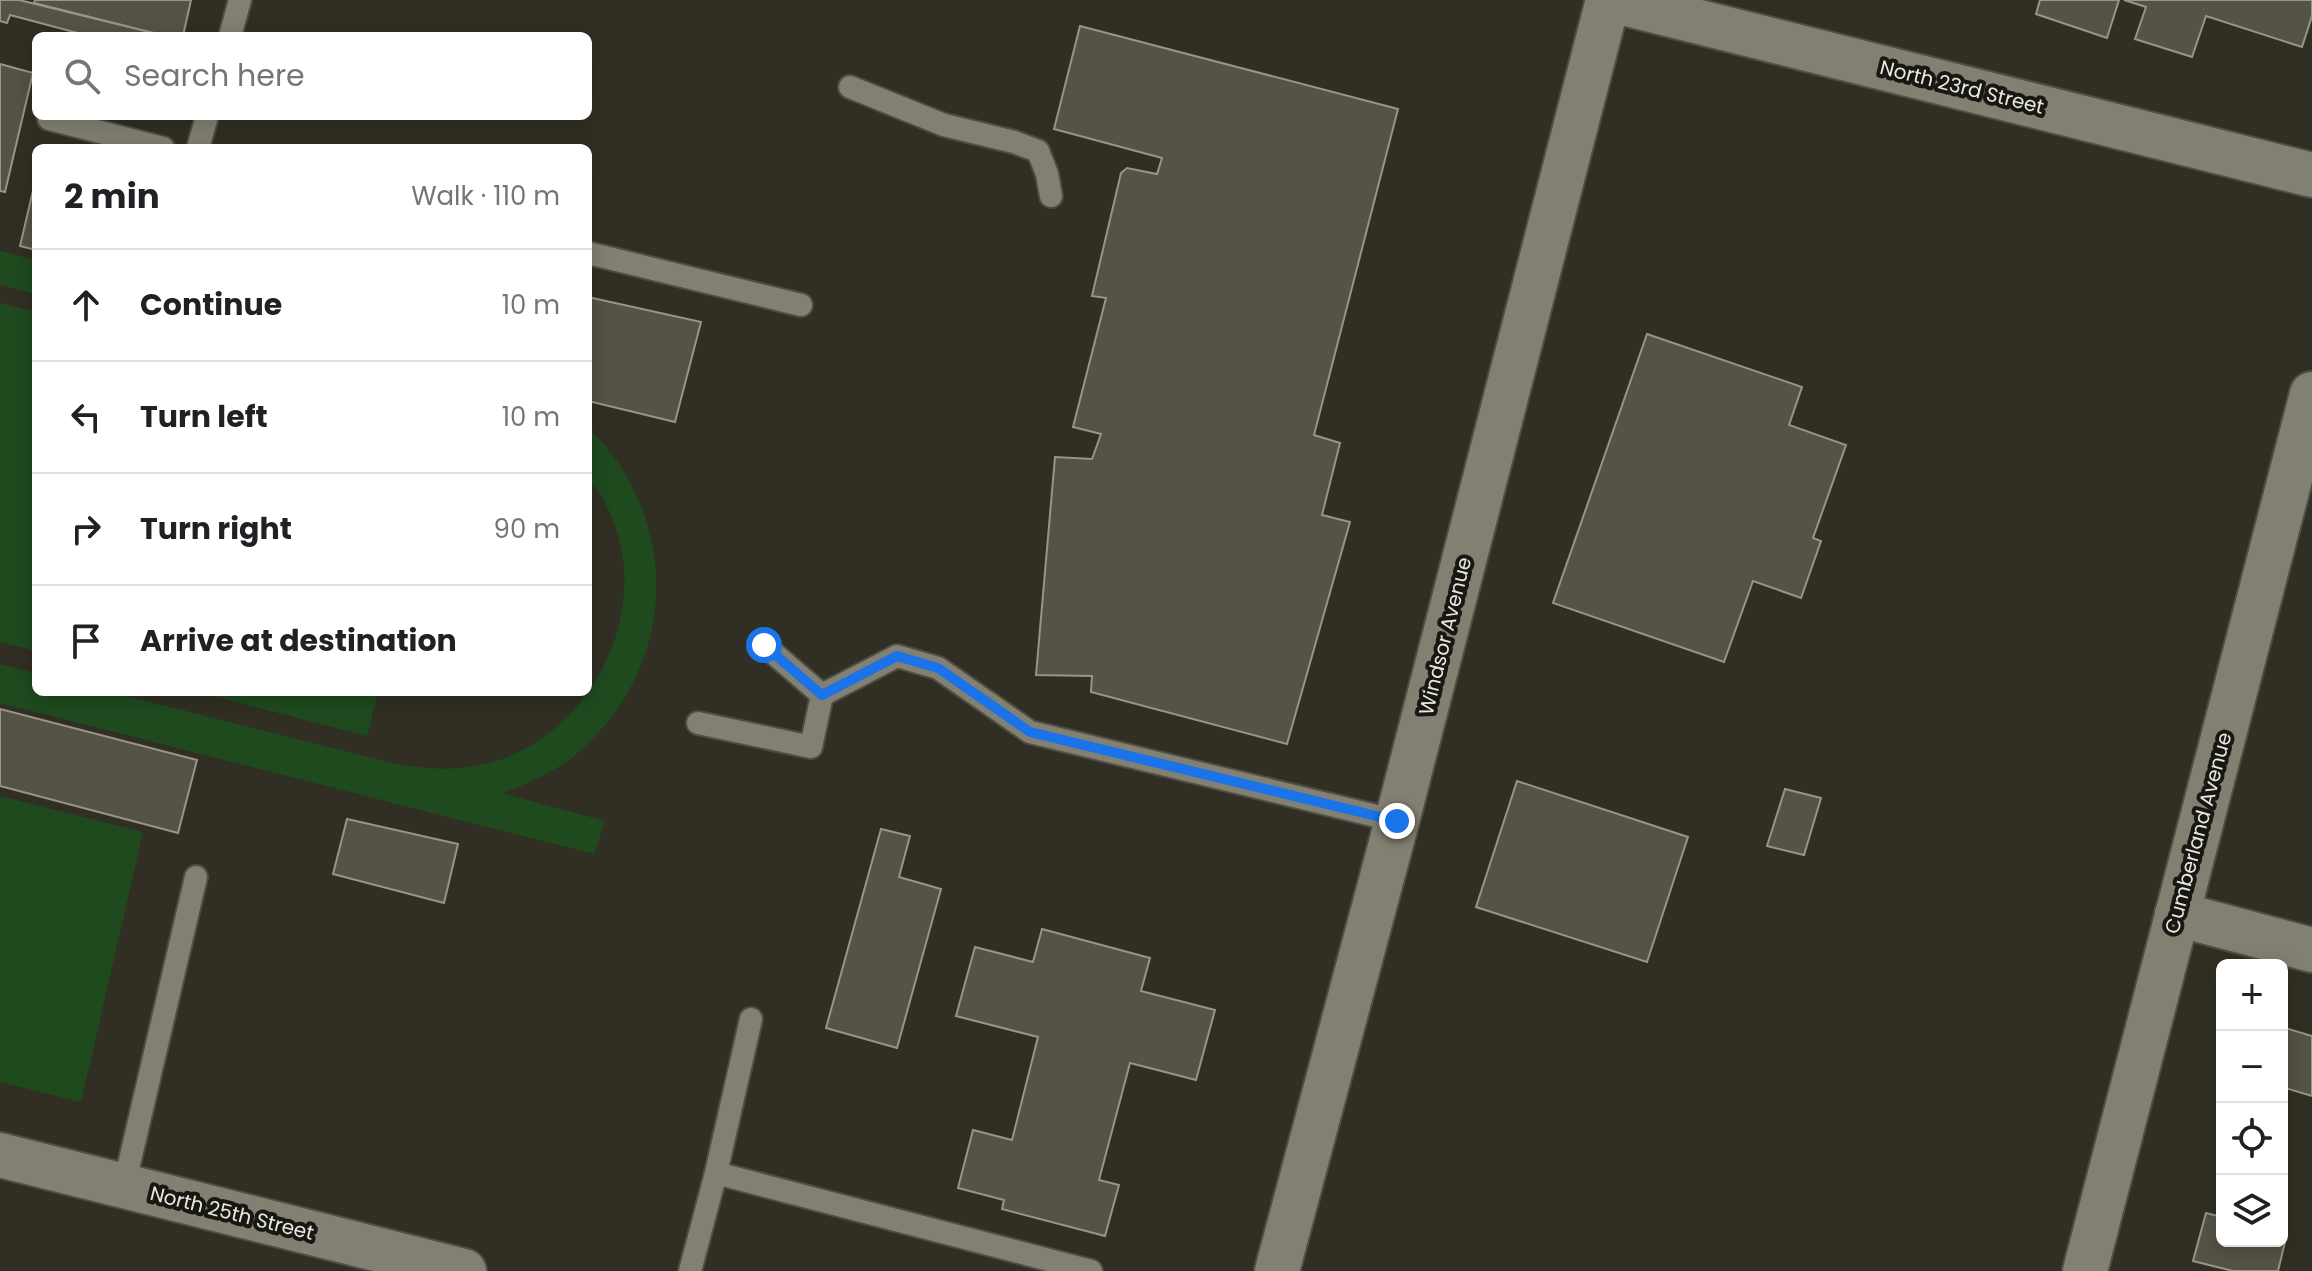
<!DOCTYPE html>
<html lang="en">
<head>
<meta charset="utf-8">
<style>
  :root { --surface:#fff; --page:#f6f6f6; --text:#202124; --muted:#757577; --line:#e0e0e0 }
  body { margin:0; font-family:Poppins,sans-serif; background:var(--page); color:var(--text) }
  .controls { position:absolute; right:24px; bottom:24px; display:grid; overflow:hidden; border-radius:12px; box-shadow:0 4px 20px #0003 }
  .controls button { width:72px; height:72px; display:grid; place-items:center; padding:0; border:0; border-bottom:2px solid var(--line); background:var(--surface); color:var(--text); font:40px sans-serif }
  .stop { position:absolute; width:24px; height:24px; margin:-18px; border:6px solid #1a73e8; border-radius:50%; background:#fff }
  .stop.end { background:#1a73e8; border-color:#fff; box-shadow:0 2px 8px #0008 }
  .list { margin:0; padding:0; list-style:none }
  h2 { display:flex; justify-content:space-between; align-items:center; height:104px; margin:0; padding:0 32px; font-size:34px }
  h2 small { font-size:26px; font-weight:400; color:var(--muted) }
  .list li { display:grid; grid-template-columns:52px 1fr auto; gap:24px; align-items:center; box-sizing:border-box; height:112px; padding:0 32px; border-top:2px solid var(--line) }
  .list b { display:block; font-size:30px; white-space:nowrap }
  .list em { font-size:26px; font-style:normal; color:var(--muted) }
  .icon { flex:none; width:44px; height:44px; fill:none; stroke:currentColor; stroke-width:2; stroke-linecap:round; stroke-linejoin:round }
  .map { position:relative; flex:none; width:2312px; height:1271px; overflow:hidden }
  .search { position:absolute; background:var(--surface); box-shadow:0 4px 20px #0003; left:32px; top:32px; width:560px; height:88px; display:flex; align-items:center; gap:20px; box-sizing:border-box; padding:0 28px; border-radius:12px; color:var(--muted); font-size:30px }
  .panel { position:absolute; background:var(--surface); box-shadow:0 4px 20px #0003; left:32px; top:144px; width:560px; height:552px; border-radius:12px }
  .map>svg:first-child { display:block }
  .green { fill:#1f4a1e }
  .building { fill:#555346; stroke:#989587; stroke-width:2 }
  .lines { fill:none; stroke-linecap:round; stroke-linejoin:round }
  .lane-casing { stroke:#4f4d43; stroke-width:26 }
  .street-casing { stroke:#4f4d43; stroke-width:48 }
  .secondary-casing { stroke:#4f4d43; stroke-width:48 }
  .lane { stroke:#828072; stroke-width:22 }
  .street { stroke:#828072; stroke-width:44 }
  .secondary { stroke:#828072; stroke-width:44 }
  .route { stroke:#1a73e8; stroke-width:10 }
  .labels { text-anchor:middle; stroke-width:8; stroke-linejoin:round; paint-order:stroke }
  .street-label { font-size:20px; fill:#e9e8e0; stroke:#181711 }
</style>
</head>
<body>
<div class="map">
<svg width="2312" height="1271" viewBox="0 0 2312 1271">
  <rect width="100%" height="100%" fill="#312f23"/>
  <g class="green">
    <path d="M0 251 36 260V294L0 285Z"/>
    <path d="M0 303 36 312V651L0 642Z"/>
    <path d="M588 427C681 518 679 661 582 749 560 770 529 783 502 793L605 821 594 854 0 703V664L36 673V692H111L392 763C414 767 436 770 459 768 559 761 631 663 624 567 622 543 613 517 602 497 598 490 590 483 588 476 584 463 588 441 588 427Z"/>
    <path d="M197 692H378L367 736Z"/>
    <path d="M0 796 143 832 81 1102 0 1082Z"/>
  </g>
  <g class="building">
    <path d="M0 0H19L166 36H89L10 15 7 23 0 21Z"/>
    <path d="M35 0H191L183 36H166L34 3Z"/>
    <path d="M2040 0H2119L2107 38 2036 14Z"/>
    <path d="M2124 0H2312V16L2302 47 2206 16 2192 57 2135 39 2146 7Z"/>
    <path d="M1080 26 1398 109 1314 435 1340 443 1322 515 1350 522 1287 744 1091 692 1092 676 1036 675 1055 457 1092 459 1101 434 1073 427 1106 298 1092 296 1121 173 1127 168 1157 174 1162 158 1054 129Z"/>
    <path d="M0 64 33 73 5 192 0 191Z"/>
    <path d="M35 182 36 183V250L20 246Z"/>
    <path d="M588 297 701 322 675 422 588 401Z"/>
    <path d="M1647 334 1802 387 1789 425 1846 445 1813 538 1821 541 1801 598 1753 581 1724 662 1553 603Z"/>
    <path d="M0 709 197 760 178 833 0 786Z"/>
    <path d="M1517 781 1688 837 1647 962 1476 907Z"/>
    <path d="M1785 789 1821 798 1804 855 1767 846Z"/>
    <path d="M347 819 458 844 444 903 333 874Z"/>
    <path d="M881 829 910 836 899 877 941 889 897 1048 826 1028Z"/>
    <path d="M1042 929 1150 958 1141 991 1215 1010 1196 1080 1130 1063 1099 1180 1119 1185 1105 1236 1002 1209 1004 1200 958 1188 973 1130 1012 1140 1038 1037 956 1016 975 947 1033 962Z"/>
    <path d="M2282 1027 2312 1036V1096L2282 1087Z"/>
    <path d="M2206 1213 2222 1217V1241H2282V1233L2287 1234 2278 1271H2233L2193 1261Z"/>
  </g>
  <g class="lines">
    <g class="lane-casing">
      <g id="lane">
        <path d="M230 36 240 0"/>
        <path d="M850 87 944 125 1014 142 1038 151 1047 174 1051 196"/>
        <path d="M49 119 163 148"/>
        <path d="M198 148 207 116"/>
        <path d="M588 253 801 305"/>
        <path d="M764 645 822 695"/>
        <path d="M698 723 811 747 822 695 897 656 938 668 1030 732 1397 821"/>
        <path d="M716 1173 1091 1271"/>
        <path d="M124 1186 196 877"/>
        <path d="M690 1271 716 1173 751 1019"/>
      </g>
    </g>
    <g class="street-casing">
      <g id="street">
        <path d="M1611 0 2312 175"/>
        <path d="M2177 914 2312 950"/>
        <path d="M1277 1271 1397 821 1608 0"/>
        <path d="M2085 1271 2312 394"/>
      </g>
    </g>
    <g class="secondary-casing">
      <path id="secondary" d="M0 1155 464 1271"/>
    </g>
    <use href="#lane" class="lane"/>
    <use href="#street" class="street"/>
    <use href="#secondary" class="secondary"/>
  </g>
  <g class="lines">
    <path class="route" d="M764 645 822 695 897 656 938 668 1030 732 1397 821"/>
  </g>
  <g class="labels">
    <g class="street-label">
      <text transform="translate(1962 87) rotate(14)" y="7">North 23rd Street</text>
      <text transform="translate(1445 636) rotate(-76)" y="7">Windsor Avenue</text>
      <text transform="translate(2198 833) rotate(-75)" y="7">Cumberland Avenue</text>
      <text transform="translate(232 1213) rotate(14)" y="7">North 25th Street</text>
    </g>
  </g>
</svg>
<div class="controls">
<button>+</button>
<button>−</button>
<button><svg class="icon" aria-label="locate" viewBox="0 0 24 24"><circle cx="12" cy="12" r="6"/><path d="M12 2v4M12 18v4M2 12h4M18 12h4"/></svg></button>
<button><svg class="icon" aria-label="layers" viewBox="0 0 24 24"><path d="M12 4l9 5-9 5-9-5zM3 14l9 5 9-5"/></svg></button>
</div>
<div class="stop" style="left:764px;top:645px"></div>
<div class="stop end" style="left:1397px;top:821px"></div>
<div class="search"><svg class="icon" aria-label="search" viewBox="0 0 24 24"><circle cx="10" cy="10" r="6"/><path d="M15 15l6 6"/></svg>Search here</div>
<section class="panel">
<h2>2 min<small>Walk · 110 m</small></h2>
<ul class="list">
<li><svg class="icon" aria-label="ahead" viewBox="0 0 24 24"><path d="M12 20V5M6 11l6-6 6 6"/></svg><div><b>Continue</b></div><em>10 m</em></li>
<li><svg class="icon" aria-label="left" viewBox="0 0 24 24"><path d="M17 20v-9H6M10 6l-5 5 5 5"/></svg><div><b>Turn left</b></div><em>10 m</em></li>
<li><svg class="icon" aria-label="right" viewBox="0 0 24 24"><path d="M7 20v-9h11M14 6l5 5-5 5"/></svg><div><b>Turn right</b></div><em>90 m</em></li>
<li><svg class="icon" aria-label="arrive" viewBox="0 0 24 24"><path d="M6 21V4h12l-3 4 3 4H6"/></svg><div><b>Arrive at destination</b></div></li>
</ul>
</section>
</div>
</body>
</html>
